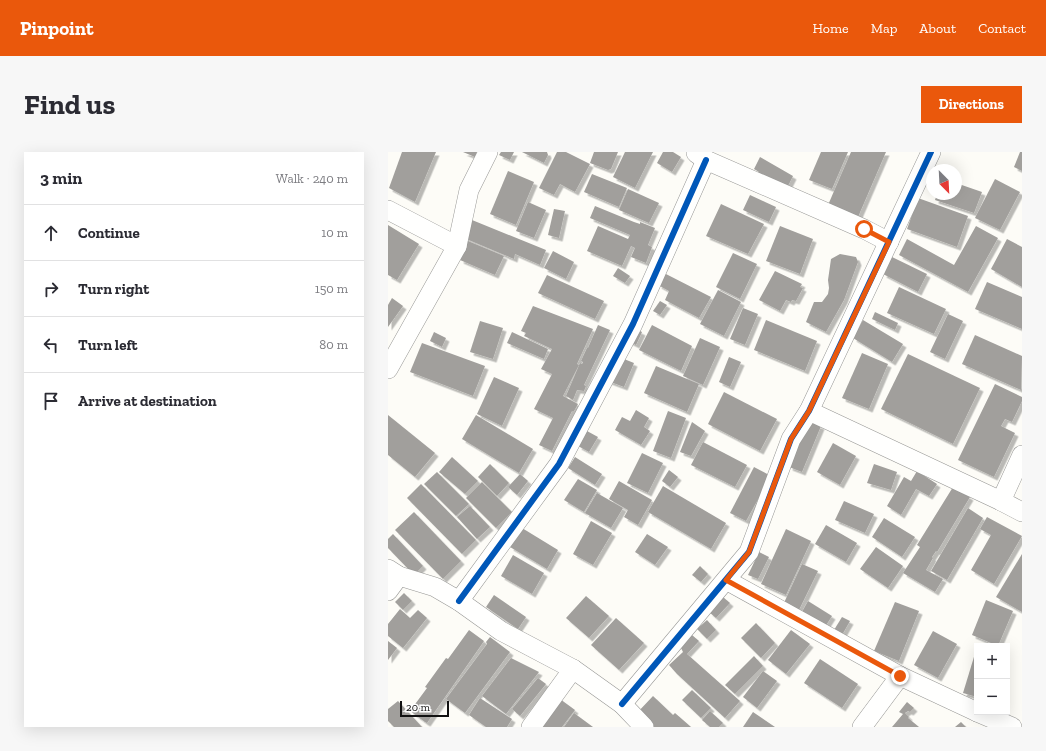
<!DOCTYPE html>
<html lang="en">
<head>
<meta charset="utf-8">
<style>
  :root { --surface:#fff; --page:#f7f7f7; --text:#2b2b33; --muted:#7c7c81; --line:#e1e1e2; --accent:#ea580c }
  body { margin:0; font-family:"Zilla Slab",serif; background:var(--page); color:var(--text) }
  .controls { position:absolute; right:12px; bottom:12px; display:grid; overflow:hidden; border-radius:0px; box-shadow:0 4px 16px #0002 }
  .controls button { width:36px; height:36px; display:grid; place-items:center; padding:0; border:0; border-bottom:1px solid var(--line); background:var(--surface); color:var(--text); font:20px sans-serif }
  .compass { position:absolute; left:538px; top:12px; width:36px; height:36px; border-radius:50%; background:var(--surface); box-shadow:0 4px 16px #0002; rotate:156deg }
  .scale { position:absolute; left:12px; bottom:10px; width:49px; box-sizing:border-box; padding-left:4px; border:2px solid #111; border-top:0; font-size:11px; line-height:14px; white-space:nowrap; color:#111; -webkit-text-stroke:3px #fff; paint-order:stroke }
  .stop { position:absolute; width:12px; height:12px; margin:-9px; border:3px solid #ea580c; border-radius:50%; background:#fff }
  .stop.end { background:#ea580c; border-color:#fff; box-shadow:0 1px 4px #0008 }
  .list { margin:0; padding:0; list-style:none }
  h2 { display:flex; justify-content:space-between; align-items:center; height:52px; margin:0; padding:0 16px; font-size:17px }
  h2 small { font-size:13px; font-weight:400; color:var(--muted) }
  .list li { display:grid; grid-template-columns:26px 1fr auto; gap:12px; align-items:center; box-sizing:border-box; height:56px; padding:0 16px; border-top:1px solid var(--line) }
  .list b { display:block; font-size:15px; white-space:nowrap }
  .list em { font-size:13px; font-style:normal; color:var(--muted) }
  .icon { flex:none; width:22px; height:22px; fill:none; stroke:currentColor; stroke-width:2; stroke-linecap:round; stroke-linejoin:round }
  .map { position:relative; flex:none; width:634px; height:575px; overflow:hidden; border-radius:0px }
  header { display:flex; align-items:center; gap:24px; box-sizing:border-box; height:56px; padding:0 20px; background:var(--accent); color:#fff }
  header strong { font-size:19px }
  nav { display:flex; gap:22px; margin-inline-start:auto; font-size:14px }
  .intro { display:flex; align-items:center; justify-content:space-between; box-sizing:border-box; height:96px; padding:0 24px }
  h1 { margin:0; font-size:28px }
  .button { padding:10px 18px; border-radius:0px; background:var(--accent); color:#fff; font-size:14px; font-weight:700 }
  main { display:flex; gap:24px; padding:0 24px }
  aside { flex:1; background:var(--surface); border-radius:0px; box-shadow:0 4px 16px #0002 }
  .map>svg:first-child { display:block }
  .building { fill:#a19f9c; filter:url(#shadow) }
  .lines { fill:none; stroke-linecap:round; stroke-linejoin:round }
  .street-casing { stroke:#979795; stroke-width:20 }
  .street { stroke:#fffffe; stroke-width:19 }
  .cycleway-casing { stroke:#fff; stroke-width:8 }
  .cycleway { stroke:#0057b8; stroke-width:6 }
  .route { stroke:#ea580c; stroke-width:5 }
</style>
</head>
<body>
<header>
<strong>Pinpoint</strong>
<nav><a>Home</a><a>Map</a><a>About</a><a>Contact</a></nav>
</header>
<div class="intro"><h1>Find us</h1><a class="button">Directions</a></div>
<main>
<aside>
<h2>3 min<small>Walk · 240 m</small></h2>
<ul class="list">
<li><svg class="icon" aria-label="ahead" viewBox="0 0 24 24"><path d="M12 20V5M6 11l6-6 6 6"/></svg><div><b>Continue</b></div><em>10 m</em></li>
<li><svg class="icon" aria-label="right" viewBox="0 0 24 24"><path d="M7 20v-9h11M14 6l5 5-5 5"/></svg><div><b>Turn right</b></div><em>150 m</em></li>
<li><svg class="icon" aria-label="left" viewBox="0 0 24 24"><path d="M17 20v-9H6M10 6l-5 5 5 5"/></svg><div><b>Turn left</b></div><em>80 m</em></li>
<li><svg class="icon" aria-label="arrive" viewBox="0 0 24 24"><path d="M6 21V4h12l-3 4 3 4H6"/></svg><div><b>Arrive at destination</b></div></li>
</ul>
</aside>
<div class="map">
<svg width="634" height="575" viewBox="0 0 634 575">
  <defs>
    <filter id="shadow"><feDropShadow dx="3.5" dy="3.5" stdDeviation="0" flood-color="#0004"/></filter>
  </defs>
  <rect width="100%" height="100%" fill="#fdfcf7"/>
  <g class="building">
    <path d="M14 0H48L27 50 1 36Z"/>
    <path d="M75 0H89L87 5Z"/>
    <path d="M113 0H126L122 8 111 3Z"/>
    <path d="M134 0H159L160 3 156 11Z"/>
    <path d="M169 0H178L202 12 187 40 172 32 166 43 151 36Z"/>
    <path d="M206 0H230L223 17 220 18 202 11Z"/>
    <path d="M237 0H265L247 36 225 25Z"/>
    <path d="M275 0H285L293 5 284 20 269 11Z"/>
    <path d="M433 0H460L444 37 421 28Z"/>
    <path d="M463 0H498L470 65 440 53Z"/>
    <path d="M632 0H634V19L626 15Z"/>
    <path d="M372 5 405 24 397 40 368 24 371 20 366 17Z"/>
    <path d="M120 19 146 30 128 73 102 62Z"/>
    <path d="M204 22 239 36 231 55 196 40Z"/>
    <path d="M607 27 632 40 612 78 587 66Z"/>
    <path d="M568 31 594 40 586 61 547 48 549 42H568Z"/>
    <path d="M240 37 271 51 261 71 231 58Z"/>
    <path d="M362 43 388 55 381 70 355 58Z"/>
    <path d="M530 46 580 64 569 95 519 77Z"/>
    <path d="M140 50 158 58 146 86 128 79Z"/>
    <path d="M333 52 376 72 360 102 318 84Z"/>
    <path d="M207 54 246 70 252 72V70L267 76 260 93 264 95 258 111 243 105 247 96 243 94 234 114 199 99 210 74 240 87 242 83 202 66Z"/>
    <path d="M166 57 177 59 171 86 160 83Z"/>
    <path d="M84 68 158 98 152 113 127 102 126 107 76 86Z"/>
    <path d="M0 73 31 92 9 128 0 123Z"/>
    <path d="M392 74 425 87 412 122 378 109Z"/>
    <path d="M588 74 610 86 580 140 511 103 519 87 566 113Z"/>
    <path d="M619 87 634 95V135L603 117Z"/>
    <path d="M80 89 116 104 107 123 72 108Z"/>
    <path d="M165 99 186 110 178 127 156 116Z"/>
    <path d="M345 101 369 112 352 147 328 135Z"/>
    <path d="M452 102 468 105 470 110 456 148 438 180 418 170 426 150H434L440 142 441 136 440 128 443 107Z"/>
    <path d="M504 105 539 122 530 140 495 122Z"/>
    <path d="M230 116 242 124 237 131 225 124Z"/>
    <path d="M387 119 414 132 412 135 415 136 408 149 404 148 403 150 398 148 392 159 371 148Z"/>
    <path d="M276 121 323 145 311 166 277 148 281 139 270 133Z"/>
    <path d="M159 123 216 149 207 167 150 141Z"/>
    <path d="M599 130 634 145V177L587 157Z"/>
    <path d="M511 135 558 157 546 182 499 161Z"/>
    <path d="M330 138 353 150 336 184 312 172Z"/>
    <path d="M4 146 15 154 0 175V153Z"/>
    <path d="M272 149 279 153 272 163 265 159Z"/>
    <path d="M145 154 205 177 189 212 191 213 175 244 190 252 186 259H184L164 299 151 293 165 266 146 257 164 222 153 217 164 197 136 184 138 181 133 179Z"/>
    <path d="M355 156 370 162 357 193 342 187Z"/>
    <path d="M487 160 510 171 507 178 484 167Z"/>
    <path d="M560 162 575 169 557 207 542 200Z"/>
    <path d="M378 168 429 189 417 219 366 198Z"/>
    <path d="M475 168 515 192 504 210 465 186Z"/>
    <path d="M92 169 115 176 105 207 82 200Z"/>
    <path d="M210 173 222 178 196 233 198 234 196 239 189 238 185 248 178 244 192 211 194 212 195 210 193 209 199 196H200Z"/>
    <path d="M264 173 304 194 293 219 251 198Z"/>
    <path d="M244 175 254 180 248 193 238 188Z"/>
    <path d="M46 180 58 186 54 195 42 189Z"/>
    <path d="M124 180 160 197 156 207 119 191Z"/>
    <path d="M587 183 634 204 633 238 574 212Z"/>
    <path d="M312 186 332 195 315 233 295 224Z"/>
    <path d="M34 191 97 214 85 244 22 220Z"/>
    <path d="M474 201 500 212 481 257 454 246Z"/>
    <path d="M520 202 592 236 565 292 493 257Z"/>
    <path d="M231 205 246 211 236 235 220 229Z"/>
    <path d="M341 205 353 210 342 235 331 230Z"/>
    <path d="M268 214 311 232 299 260 256 241Z"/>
    <path d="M106 225 131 236 114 274 89 262Z"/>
    <path d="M607 232 634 245V249L624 270 617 267 613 274 627 281 606 325 570 308Z"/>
    <path d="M336 240 389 267 372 299 320 272Z"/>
    <path d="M248 258 261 266 256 275 262 279 253 293 227 278 234 265 242 269Z"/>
    <path d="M280 259 298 266 283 306 265 299Z"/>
    <path d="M0 263 47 301 27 325 0 303Z"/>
    <path d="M88 263 145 297 131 321 74 287Z"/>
    <path d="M420 269 433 274 414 320 401 315Z"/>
    <path d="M304 270 317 279 303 304 292 300Z"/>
    <path d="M199 279 210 285 201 300 190 294Z"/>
    <path d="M315 290 359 313 347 335 303 313Z"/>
    <path d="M445 291 468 304 452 333 429 320Z"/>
    <path d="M254 301 275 311 260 341 239 331Z"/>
    <path d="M64 305 90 329 77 342 51 320Z"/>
    <path d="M187 305 214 322 207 333 180 316Z"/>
    <path d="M102 312 121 331 109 344 90 325Z"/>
    <path d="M486 312 509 320 503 338 479 331Z"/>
    <path d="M366 315 383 324 358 369 342 361Z"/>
    <path d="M281 318 290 325 282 335 274 329Z"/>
    <path d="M529 319 549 332 541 344 528 337 513 363 499 354 516 325 523 329Z"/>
    <path d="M49 320 81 352 68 364 36 332Z"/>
    <path d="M132 322 140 329 129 343 120 335Z"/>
    <path d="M190 327 209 338 196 360 176 348Z"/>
    <path d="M231 329 264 348 250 373 236 365 240 358 221 347Z"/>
    <path d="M94 330 124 360 108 376 78 346Z"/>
    <path d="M33 332 88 388 74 402 19 346Z"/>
    <path d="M275 334 338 371 323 397 260 360Z"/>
    <path d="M565 335 582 345 549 400 548 399 544 405 545 406 538 418 555 427 547 440 515 421 532 395 529 393Z"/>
    <path d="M209 341 235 356 223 376 197 361Z"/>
    <path d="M456 349 486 362 477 381 447 368Z"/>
    <path d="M82 354 102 375 89 387 69 365Z"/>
    <path d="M580 356 595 366 559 428 543 419Z"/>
    <path d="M26 360 73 409 55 427 7 378Z"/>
    <path d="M599 365 634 384 606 432 583 418 603 383 592 377Z"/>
    <path d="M496 366 527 385 514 405 484 385Z"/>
    <path d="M203 369 224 381 205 413 185 402Z"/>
    <path d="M438 373 469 391 458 410 427 392Z"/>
    <path d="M134 376 170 398 159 417 122 395Z"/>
    <path d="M398 377 423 389 398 443 373 432Z"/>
    <path d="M5 382 35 414 26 423 0 396V387Z"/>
    <path d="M259 382 280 395 267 413 247 400Z"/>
    <path d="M488 395 515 414 500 436 472 417Z"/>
    <path d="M371 400 381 405 370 427 360 423Z"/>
    <path d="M634 402V460L608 445Z"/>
    <path d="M125 403 156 421 144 442 113 424Z"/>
    <path d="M414 412 430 419 410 460 395 453Z"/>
    <path d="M312 414 320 422 313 430 304 423Z"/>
    <path d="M16 441 24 449 15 458 7 450Z"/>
    <path d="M106 443 138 465 130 477 98 455Z"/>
    <path d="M198 444 221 464 201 486 178 466Z"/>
    <path d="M335 445 342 451 328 466 321 460Z"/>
    <path d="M598 448 625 459 610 494 584 483Z"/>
    <path d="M420 449 444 464 435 478 414 460Z"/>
    <path d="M507 450 531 459 511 509 486 499Z"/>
    <path d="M12 457 22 466 30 458 39 466 15 496 0 484V472Z"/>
    <path d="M454 465 462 469 454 483 446 478Z"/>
    <path d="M228 466 256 491 231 518 203 493Z"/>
    <path d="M319 468 328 478 319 487 309 477Z"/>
    <path d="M368 471 387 491 373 506 353 486Z"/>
    <path d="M81 478 96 489 39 571 37 570 22 559 39 536 37 535 58 506 60 507Z"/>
    <path d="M403 478 422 492 398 522 380 508Z"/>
    <path d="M545 479 569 492 550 526 526 513Z"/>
    <path d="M304 483 311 489 299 502 352 549 337 566 289 522 281 513 295 500 293 496Z"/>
    <path d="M102 485 122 500 77 561 58 547 99 492 98 490Z"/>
    <path d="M0 489 9 496 0 508Z"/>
    <path d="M589 495V545L575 541Z"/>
    <path d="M366 504 375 514 347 542 337 533Z"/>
    <path d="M123 506 151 520 118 562 94 544Z"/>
    <path d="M432 507 470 532 454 556 416 531Z"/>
    <path d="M375 519 389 529 369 556 355 545Z"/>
    <path d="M150 526 158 532 132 564 124 557Z"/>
    <path d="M304 538 323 556 313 566 294 548Z"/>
    <path d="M265 544 285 563 287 561 303 575H262L248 562Z"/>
    <path d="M92 546 124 567 119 575H98L81 563Z"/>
    <path d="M172 547 187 558 174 575H151Z"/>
    <path d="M10 549 34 575H6L0 569V557Z"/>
    <path d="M519 550 526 556 522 560 520 559 517 561 521 565 520 566 531 575H504L515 562 511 560Z"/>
    <path d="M322 559 335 571 331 575H322L314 568Z"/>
    <path d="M365 560 387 575H355Z"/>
    <path d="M186 561 205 575H176Z"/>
    <path d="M573 570 578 575H567Z"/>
  </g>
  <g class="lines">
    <g class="street-casing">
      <g id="street">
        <path d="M308 1 318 8 476 77 501 90"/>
        <path d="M0 58 69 94"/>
        <path d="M0 217 69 94 81 38 100 0"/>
        <path d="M421 259 613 349 634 360"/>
        <path d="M613 349 634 303"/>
        <path d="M0 417 11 424 47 435 71 449 113 479 185 517 234 552 256 575"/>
        <path d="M338 428 512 524 589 560"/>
        <path d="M0 439 11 424"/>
        <path d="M71 449 171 312 245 172 318 8"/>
        <path d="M234 552 361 400 403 287 421 259 543 0"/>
        <path d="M589 560 624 575"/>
        <path d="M143 575 185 517"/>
        <path d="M474 575 512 524"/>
      </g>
    </g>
    <use href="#street" class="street"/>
    <g class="cycleway-casing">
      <g id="cycleway">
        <path d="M71 449 171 312 245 172 318 8"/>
        <path d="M234 552 361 400 403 287 421 259 543 0"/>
      </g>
    </g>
    <use href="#cycleway" class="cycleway"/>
  </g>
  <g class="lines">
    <path class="route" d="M476 77 501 90 421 259 403 287 361 400 338 428 512 524"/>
  </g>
</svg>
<div class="controls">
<button>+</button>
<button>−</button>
</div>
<svg class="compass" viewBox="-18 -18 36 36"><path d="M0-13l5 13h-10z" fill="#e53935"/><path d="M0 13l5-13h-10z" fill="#7c7c81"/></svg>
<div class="scale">20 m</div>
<div class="stop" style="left:476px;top:77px"></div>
<div class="stop end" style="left:512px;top:524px"></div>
</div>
</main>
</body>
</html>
